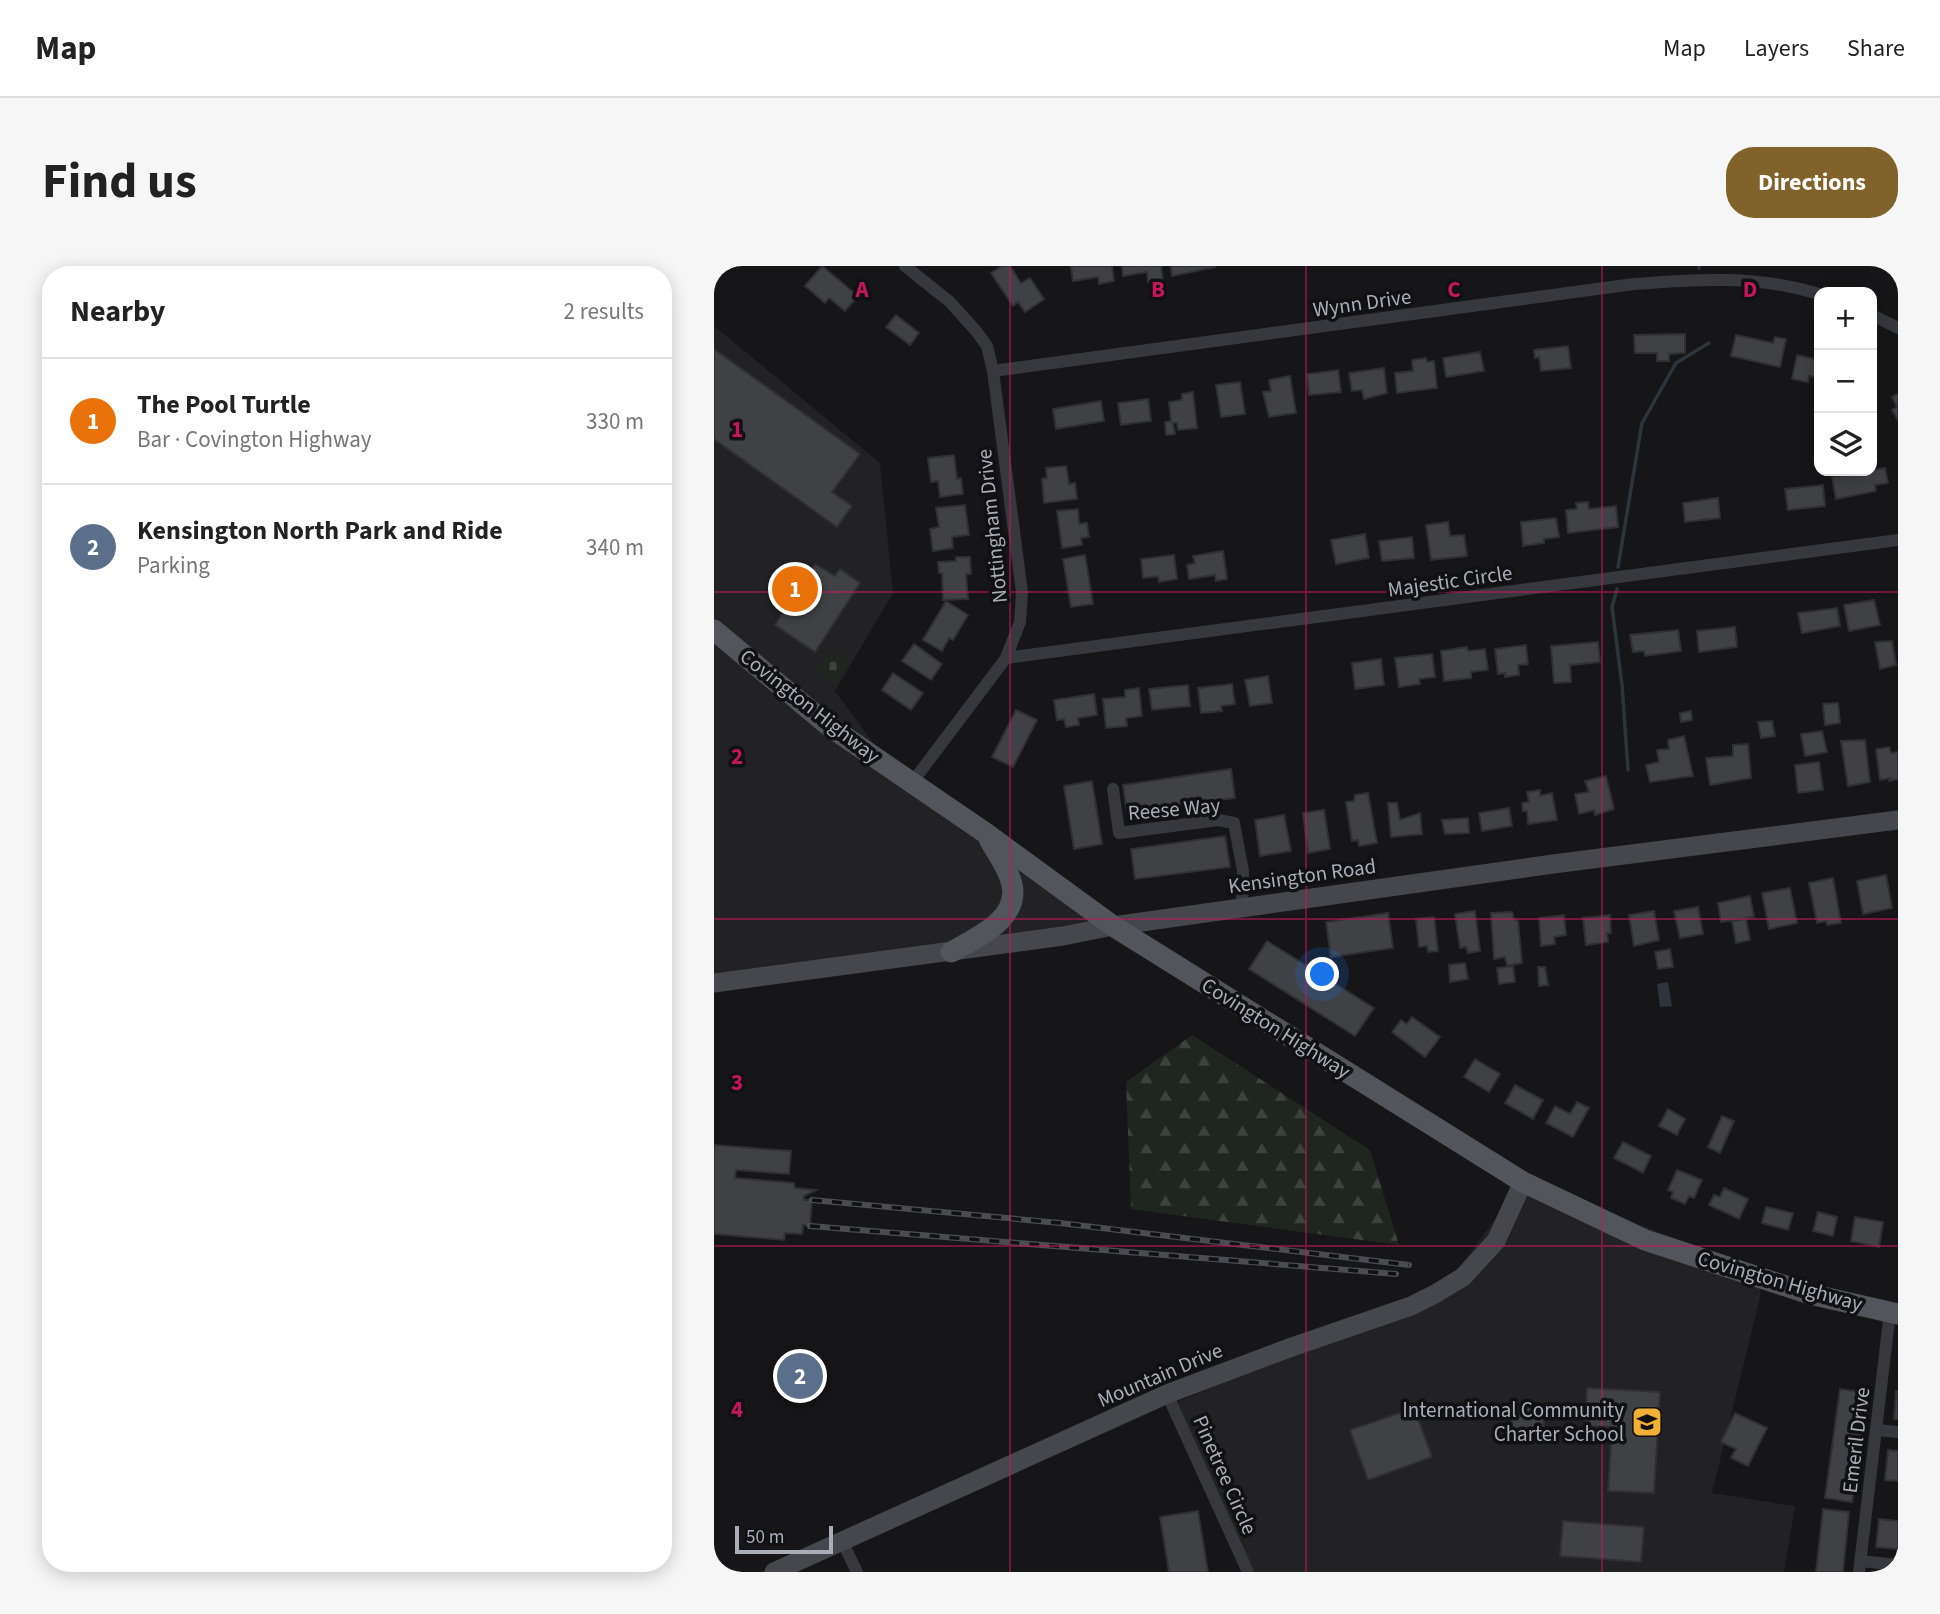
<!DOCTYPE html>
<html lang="en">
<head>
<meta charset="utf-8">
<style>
  :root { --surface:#fff; --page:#f6f6f6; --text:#222; --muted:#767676; --line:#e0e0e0; --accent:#80622a }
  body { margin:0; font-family:"Source Sans 3",sans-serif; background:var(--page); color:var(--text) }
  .controls { position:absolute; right:21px; top:21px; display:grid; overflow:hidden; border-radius:14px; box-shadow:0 4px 18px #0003 }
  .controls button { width:63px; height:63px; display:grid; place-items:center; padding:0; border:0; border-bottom:2px solid var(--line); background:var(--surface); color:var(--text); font:35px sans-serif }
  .scale { position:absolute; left:21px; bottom:18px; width:98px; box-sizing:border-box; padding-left:7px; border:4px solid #a8adb8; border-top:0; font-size:19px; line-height:24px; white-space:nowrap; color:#a8adb8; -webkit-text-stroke:5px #111113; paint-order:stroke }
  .you { position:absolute; left:609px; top:709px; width:24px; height:24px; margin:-18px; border:5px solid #fff; border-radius:50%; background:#1a73e8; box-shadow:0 0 0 10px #1a73e833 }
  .badge { display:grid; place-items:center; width:46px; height:46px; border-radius:50%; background:var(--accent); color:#fff; font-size:23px; font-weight:700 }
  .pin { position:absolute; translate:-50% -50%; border:4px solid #fff; box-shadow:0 2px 7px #0006 }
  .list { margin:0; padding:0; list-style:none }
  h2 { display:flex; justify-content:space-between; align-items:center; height:91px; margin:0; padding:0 28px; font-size:30px }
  h2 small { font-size:23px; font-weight:400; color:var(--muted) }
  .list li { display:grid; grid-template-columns:46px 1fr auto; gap:21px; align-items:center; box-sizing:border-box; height:126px; padding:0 28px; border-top:2px solid var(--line) }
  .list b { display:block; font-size:26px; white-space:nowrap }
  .list p { margin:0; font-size:23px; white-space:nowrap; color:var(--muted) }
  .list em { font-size:23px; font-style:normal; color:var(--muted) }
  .icon { flex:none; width:38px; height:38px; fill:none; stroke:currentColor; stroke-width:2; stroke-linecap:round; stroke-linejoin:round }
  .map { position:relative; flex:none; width:1184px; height:1306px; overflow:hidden; border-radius:28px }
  header { display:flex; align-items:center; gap:42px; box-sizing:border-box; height:98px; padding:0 35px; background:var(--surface); border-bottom:2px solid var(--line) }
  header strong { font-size:33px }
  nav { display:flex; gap:38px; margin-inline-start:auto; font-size:24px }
  .intro { display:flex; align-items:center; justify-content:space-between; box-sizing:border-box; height:168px; padding:0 42px }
  h1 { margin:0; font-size:49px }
  .button { padding:18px 32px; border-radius:28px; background:var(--accent); color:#fff; font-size:24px; font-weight:700 }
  main { display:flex; gap:42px; padding:0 42px }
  aside { flex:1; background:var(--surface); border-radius:28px; box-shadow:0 4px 18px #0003 }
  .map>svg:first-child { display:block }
  .built { fill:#222225 }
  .forest { fill:url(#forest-firs) }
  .cemetery { fill:url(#cemetery-stones) }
  .water { fill:#2c353c }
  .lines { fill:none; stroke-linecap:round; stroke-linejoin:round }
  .stream { stroke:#2c353c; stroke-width:3.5 }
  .building { fill:#404145; stroke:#303034; stroke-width:2 }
  .street { stroke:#37383d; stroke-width:12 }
  .secondary { stroke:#45474d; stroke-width:19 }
  .primary { stroke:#53555c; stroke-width:21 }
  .rail-casing { stroke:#4a4c52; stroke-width:6 }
  .rail { stroke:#111113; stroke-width:3.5; stroke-dasharray:10; stroke-linecap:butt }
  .grid { fill:none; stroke:#c2185b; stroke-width:2; stroke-opacity:0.55 }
  .labels { text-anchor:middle; stroke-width:7; stroke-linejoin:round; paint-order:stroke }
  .street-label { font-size:21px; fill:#a8adb8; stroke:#111113 }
  .poi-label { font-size:21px; fill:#a8adb8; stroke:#111113; text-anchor:end }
  .grid-label { font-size:23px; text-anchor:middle; font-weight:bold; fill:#c2185b; stroke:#111113; stroke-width:7; stroke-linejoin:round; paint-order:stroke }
</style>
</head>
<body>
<header>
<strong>Map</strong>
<nav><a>Map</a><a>Layers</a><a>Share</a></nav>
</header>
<div class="intro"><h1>Find us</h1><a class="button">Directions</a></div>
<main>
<aside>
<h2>Nearby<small>2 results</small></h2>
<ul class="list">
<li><span class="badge" style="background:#e8710a">1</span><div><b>The Pool Turtle</b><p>Bar · Covington Highway</p></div><em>330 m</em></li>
<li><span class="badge" style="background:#5c6f8a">2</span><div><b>Kensington North Park and Ride</b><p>Parking</p></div><em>340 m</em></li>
</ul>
</aside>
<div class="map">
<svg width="1184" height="1306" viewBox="0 0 1184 1306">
  <defs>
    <pattern id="forest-firs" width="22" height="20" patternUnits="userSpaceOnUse" patternTransform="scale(1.75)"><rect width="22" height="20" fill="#1e261f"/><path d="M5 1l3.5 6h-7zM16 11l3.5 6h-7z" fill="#3c433d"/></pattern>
    <pattern id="cemetery-stones" width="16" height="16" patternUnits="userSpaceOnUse" patternTransform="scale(1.75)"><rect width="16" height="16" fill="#1e261f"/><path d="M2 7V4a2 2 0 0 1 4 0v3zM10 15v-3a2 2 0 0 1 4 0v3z" fill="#3c433d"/></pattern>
  </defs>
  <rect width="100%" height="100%" fill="#161618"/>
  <g class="built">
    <path d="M0 60 166 197 179 327 121 425 193 523 399 660 0 722Z"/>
    <path d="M809 916 1048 1004 1046 1031 998 1227 1081 1240 1070 1306H532L453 1140 727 1026Z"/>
  </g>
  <path class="forest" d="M478 769 656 884 685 979 417 943 412 816Z"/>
  <path class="cemetery" d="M116 385 134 396 121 418 101 406Z"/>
  <path class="water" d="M954 716 958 740 946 741 943 718Z"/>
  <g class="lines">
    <g class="stream">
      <path d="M985 2V0"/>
      <path d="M904 301 928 157 962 97 995 77"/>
      <path d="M903 323 898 341 908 419 914 504"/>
    </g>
  </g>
  <g class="building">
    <path d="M108 0 144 30 131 45 115 32 111 37 91 20Z"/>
    <path d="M288 0H296L307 17 316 12 330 33 311 46 304 36 299 40 277 7Z"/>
    <path d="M357 0H398L400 15 385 18 384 11 359 15Z"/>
    <path d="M408 0H447L449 15 434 16 433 6 409 10Z"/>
    <path d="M457 0H501V1L458 10Z"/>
    <path d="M182 49 205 67 196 79 172 61Z"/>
    <path d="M971 68V87L955 88V95H943V87H921L920 69Z"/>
    <path d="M1022 69 1059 77 1061 71 1072 73 1066 101 1017 90Z"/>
    <path d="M854 80 857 102 827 105 825 91 821 92 820 84Z"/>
    <path d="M0 83 146 188 118 226 138 240 123 261 0 173Z"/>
    <path d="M766 86 770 105 732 111 729 92Z"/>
    <path d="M1083 89 1105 94V112L1095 110 1094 116 1078 113Z"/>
    <path d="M712 92 713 96 720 95 723 122 683 127 681 107 699 105 698 94Z"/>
    <path d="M670 102 673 127 650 133 648 124 638 125 635 107Z"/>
    <path d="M624 104 627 126 595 129 593 108Z"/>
    <path d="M576 110 582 147 555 151 549 126 557 125 555 114Z"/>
    <path d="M526 116 531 148 507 151 502 119Z"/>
    <path d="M479 126 483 162 464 164 463 157H459L461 168 452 169 451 156 457 155 455 136 468 134V128Z"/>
    <path d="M1184 128V154L1178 144 1183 141 1178 131Z"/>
    <path d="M434 133 437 155 407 159 404 137Z"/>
    <path d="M387 135 390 155 342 163 339 143Z"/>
    <path d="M240 189 243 213 247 212 249 228 226 231 224 215 217 216 214 192Z"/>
    <path d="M352 200 355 218 361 217 363 233 330 237 328 213 333 212 332 202Z"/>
    <path d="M1171 202 1174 217 1161 219 1162 225 1122 233 1118 211Z"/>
    <path d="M1109 219 1111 240 1074 244 1071 223Z"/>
    <path d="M1004 232 1006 252 971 256 969 237Z"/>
    <path d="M874 236 875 243 902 240 904 261 854 267 852 244 863 243 862 237Z"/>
    <path d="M251 239 255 269 238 271 239 282 219 285 216 263 225 261 222 242Z"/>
    <path d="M364 243 365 258 373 257 375 271 367 272 368 279 348 282 343 245Z"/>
    <path d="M842 252 845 271 830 273V277L809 280 807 256Z"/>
    <path d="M734 256 736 270 750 269 753 290 717 294 712 259Z"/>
    <path d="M651 268 655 292 622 298 617 274Z"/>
    <path d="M698 271 700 292 668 295 665 275Z"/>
    <path d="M509 285 513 313 502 315 501 309 475 313 473 299 481 297 479 290Z"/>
    <path d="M371 289 379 338 357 341 349 293Z"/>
    <path d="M460 289 463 313 445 316 444 310 429 312 427 293Z"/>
    <path d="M242 291H256L257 308H252L254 333 229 334 228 307H225L224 296 242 295Z"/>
    <path d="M101 298 121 310 126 303 146 317 101 386 61 359 76 335 67 328 83 303 93 310Z"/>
    <path d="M1160 334 1166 359 1135 365 1130 339Z"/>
    <path d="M232 335 254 349 239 374 235 372 228 385 209 374Z"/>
    <path d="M1123 342 1126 360 1088 367 1084 347Z"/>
    <path d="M1021 361 1023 381 985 386 983 365Z"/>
    <path d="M964 364 967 385 931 390 930 385 919 386 916 369Z"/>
    <path d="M1178 375 1182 399 1166 403 1161 376Z"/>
    <path d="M884 376 886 396 856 399 857 416 840 417 837 380Z"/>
    <path d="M200 378 228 398 217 414 188 395Z"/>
    <path d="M812 379 814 398 804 399 805 409 791 411V407L784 408 781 383Z"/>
    <path d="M753 381 754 385 771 383 774 404 757 406V412L730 415 727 385Z"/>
    <path d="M718 388 721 411 705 413 706 418 685 421 681 392Z"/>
    <path d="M667 393 670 419 641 423 638 397Z"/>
    <path d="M179 407 209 427 197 444 168 424Z"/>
    <path d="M554 410 558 437 536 440 531 414Z"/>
    <path d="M518 418 521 438 507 440 508 445 487 447 484 422Z"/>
    <path d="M474 419 476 440 438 444 435 423Z"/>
    <path d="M425 422 428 450 412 452 413 460 392 462 389 433 411 431V424Z"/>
    <path d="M380 428 383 449 364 452 365 459 352 461 350 453 343 454 340 434Z"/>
    <path d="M1124 437 1126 457 1111 459 1109 438Z"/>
    <path d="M302 444 323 454 299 501 278 491Z"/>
    <path d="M977 445 978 454 967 456 966 447Z"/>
    <path d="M1058 455 1061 470 1047 472 1044 456Z"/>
    <path d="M1108 465 1113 486 1091 490 1087 468Z"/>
    <path d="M970 470 979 510 936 516 932 499 945 496 943 484 955 483 954 474Z"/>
    <path d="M1151 474 1156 516 1134 520 1127 475Z"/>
    <path d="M1034 478 1037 512 996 519 992 492 1019 490V479Z"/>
    <path d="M1175 481 1177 487 1184 486V513L1175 515 1176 512 1166 514 1162 483Z"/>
    <path d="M1105 496 1109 524 1084 527 1081 499Z"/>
    <path d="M517 503 521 532 413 547 409 519Z"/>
    <path d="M892 510 900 543 881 549 880 544 865 548 861 528 875 526 871 515Z"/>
    <path d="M378 515 388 578 360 583 350 520Z"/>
    <path d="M826 524V530L838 527 843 554 814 558 813 545H809L808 537 815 536 813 526Z"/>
    <path d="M654 527 663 577 645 580 644 574 638 575 632 536 640 535 641 529Z"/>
    <path d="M674 537H683L686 554 706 547 708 568 677 571Z"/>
    <path d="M795 542 798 560 768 565 765 547Z"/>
    <path d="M610 544 616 583 594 587 589 547Z"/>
    <path d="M570 549 577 585 546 590 541 554Z"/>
    <path d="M754 552 755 567 731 568 728 554Z"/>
    <path d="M511 570 516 601 421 613 417 583Z"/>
    <path d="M1172 609 1178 642 1149 648 1143 615Z"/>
    <path d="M1119 612 1127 657 1113 659 1112 655 1103 657 1095 617Z"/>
    <path d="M1076 622 1083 657 1055 663 1048 627Z"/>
    <path d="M1036 630 1040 651 1007 656 1004 637Z"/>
    <path d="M984 641 989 668 966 672 960 645Z"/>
    <path d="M761 645 766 685 754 687 752 681 746 682 741 648Z"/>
    <path d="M940 645 945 674 920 680 915 649Z"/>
    <path d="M798 646 800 653 804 655 808 697 793 700 791 691 780 693 777 647Z"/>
    <path d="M674 647 679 682 617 691 612 656Z"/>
    <path d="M850 649 852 669 840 671 841 678 827 680 825 652Z"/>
    <path d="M896 649 897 667H893L894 676 872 679 869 652Z"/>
    <path d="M720 651 724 685 714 686 713 680 705 681 702 653Z"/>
    <path d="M1032 653 1036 674 1022 677 1018 655Z"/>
    <path d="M553 675 660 742 641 770 535 703Z"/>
    <path d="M956 683 959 701 944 703 941 686Z"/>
    <path d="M751 697 754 713 736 716 735 699Z"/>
    <path d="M799 700 801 716 785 718 783 702Z"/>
    <path d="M824 701H831L834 719 825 720Z"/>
    <path d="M698 751 726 771 711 791 678 766 687 754 693 758Z"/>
    <path d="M761 793 786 808 775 826 750 811Z"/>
    <path d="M801 819 829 834 819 853 791 837Z"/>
    <path d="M863 836 875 842 859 871 832 857 841 840 856 848Z"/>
    <path d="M954 843 971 853 963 869 945 860Z"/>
    <path d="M1008 850 1020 855 1006 887 994 881Z"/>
    <path d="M909 876 937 890 929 907 900 892Z"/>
    <path d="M0 879 77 885 75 908 22 904 21 912 80 917 81 922 102 924 90 930V934H98L96 960 89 959 88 968 71 967 70 974 0 968Z"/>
    <path d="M963 904 988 914 980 932 975 930 971 938 957 932 959 926 954 924Z"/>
    <path d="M1010 922 1034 933 1025 953 995 939 1000 929 1006 931Z"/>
    <path d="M1052 941 1079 947 1074 964 1048 957Z"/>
    <path d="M1104 946 1123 951 1119 970 1099 965Z"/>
    <path d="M1141 951 1169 956 1165 981 1137 975Z"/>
    <path d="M873 1122 946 1126 940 1227 894 1225 898 1161 871 1160Z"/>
    <path d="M1126 1123 1153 1127 1138 1236 1111 1232Z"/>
    <path d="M1182 1125H1184V1153H1180Z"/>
    <path d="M829 1139 830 1163 798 1165 797 1140Z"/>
    <path d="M700 1142 718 1191 654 1214 636 1164Z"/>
    <path d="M1021 1147 1053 1162 1034 1200 1017 1192 1022 1183 1007 1176Z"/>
    <path d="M1174 1184 1184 1185V1215L1171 1214Z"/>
    <path d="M1109 1243 1135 1246 1129 1306H1102Z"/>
    <path d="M484 1245 494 1306H455L446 1251Z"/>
    <path d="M1165 1253 1184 1255V1283L1162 1281Z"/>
    <path d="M849 1255 930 1261 927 1296 846 1290Z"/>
  </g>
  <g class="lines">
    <g class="street">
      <path d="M191 0 236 36 262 65 273 80 279 105 308 326 306 356 292 392 197 518"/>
      <path d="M1158 49 1184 62"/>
      <path d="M279 105 920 18C983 13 1044 9 1105 28"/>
      <path d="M292 392 1184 274"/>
      <path d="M399 523 405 567 504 554 520 557 529 605 528 641"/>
      <path d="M453 1128 534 1306"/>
      <path d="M1163 1164 1184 1166"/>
      <path d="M128 1275 143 1306"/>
      <path d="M1147 1295 1184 1299"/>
      <path d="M1145 1306 1176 1046"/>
    </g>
    <g class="secondary">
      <path d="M0 717 349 670 399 660 839 598 1184 554"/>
      <path d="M60 1306 453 1128 575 1082 697 1040 721 1028 749 1011 782 975 809 916"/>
    </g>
    <g class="primary">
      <path d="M0 364 115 460 273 568 399 660 809 916 931 974 1096 1028 1184 1048"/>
      <path d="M237 686C264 671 311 651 296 612 292 599 282 586 275 573"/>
    </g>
    <g class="rail-casing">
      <g id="rail">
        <path d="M98 934 346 957 695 999"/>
        <path d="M96 960 682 1008"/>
      </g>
    </g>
    <use href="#rail" class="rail"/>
  </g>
  <path class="grid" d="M296 0V1306M592 0V1306M888 0V1306M0 326H1184M0 653H1184M0 980H1184"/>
  <defs>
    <g id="school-square" transform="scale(1.575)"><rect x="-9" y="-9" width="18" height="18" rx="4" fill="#f2b134" stroke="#111113"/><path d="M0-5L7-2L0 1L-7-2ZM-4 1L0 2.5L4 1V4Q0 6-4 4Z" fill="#111"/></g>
  </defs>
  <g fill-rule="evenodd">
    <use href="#school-square" x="933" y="1156"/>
  </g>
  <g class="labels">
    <g class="street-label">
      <text transform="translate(648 37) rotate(-8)" y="7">Wynn Drive</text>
      <text transform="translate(278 260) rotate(-96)" y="7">Nottingham Drive</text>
      <text transform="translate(736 315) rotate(-8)" y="7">Majestic Circle</text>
      <text transform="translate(96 440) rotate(38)" y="7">Covington Highway</text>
      <text transform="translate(460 543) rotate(-5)" y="7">Reese Way</text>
      <text transform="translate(588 610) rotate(-8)" y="7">Kensington Road</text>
      <text transform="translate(562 762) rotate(32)" y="7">Covington Highway</text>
      <text transform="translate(1066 1015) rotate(16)" y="7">Covington Highway</text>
      <text transform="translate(446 1109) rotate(-23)" y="7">Mountain Drive</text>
      <text transform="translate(1142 1174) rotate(-83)" y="7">Emeril Drive</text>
      <text transform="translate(511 1209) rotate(66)" y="7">Pinetree Circle</text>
    </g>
    <g class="poi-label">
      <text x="910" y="1151">International Community<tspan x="910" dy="24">Charter School</tspan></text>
    </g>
  </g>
  <g class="grid-label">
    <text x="148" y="31">A</text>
    <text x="444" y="31">B</text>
    <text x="740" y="31">C</text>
    <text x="1036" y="31">D</text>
    <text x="23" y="171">1</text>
    <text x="23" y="498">2</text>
    <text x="23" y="824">3</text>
    <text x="23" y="1151">4</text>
  </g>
</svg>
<div class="controls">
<button>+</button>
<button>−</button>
<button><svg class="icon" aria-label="layers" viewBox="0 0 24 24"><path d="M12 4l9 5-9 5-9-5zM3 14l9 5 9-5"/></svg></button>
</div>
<div class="scale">50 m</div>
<div class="you"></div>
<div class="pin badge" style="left:81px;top:323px;background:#e8710a">1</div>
<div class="pin badge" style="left:86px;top:1110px;background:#5c6f8a">2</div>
</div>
</main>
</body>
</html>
